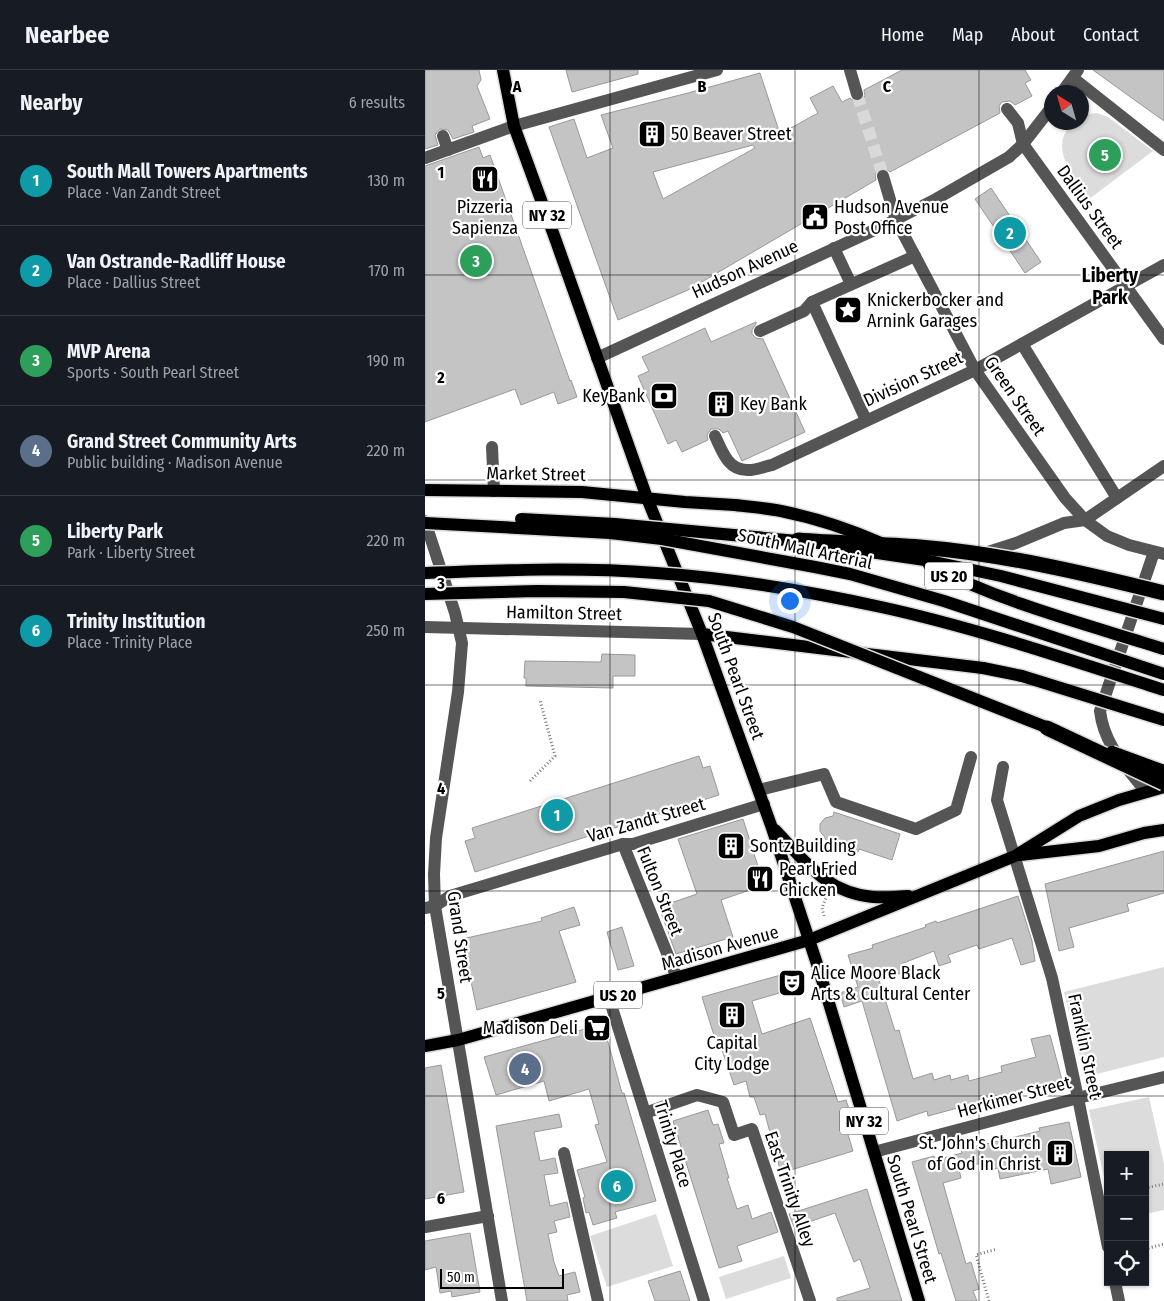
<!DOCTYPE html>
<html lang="en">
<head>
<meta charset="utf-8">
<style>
  :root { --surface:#171b24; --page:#20242c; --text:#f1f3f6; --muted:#9ea1a6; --line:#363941; --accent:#858687 }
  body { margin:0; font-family:"Fira Sans Condensed",sans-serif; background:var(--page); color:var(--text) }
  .controls { position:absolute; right:15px; bottom:15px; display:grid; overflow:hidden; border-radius:0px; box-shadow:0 1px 4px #0004 }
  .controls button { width:45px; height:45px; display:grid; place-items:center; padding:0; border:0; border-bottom:1px solid var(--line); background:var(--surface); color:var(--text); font:25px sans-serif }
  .compass { position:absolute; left:619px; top:15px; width:45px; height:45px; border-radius:50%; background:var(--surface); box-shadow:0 1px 4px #0004; rotate:323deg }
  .scale { position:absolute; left:15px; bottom:12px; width:124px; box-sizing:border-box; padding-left:5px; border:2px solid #000; border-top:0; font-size:14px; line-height:18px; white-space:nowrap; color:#000; -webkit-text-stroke:4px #fff; paint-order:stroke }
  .you { position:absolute; left:364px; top:530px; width:18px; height:18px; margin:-12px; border:4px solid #fff; border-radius:50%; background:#1a73e8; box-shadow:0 0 0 8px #1a73e833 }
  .badge { display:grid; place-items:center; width:32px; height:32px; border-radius:50%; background:var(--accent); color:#fff; font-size:16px; font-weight:700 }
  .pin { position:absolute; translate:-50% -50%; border:2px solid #fff; box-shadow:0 1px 5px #0006 }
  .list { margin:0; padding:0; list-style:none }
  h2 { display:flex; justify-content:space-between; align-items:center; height:65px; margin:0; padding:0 20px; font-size:21px }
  h2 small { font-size:16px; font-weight:400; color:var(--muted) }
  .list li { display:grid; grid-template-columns:32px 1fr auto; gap:15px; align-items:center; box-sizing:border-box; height:90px; padding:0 20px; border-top:1px solid var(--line) }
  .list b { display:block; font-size:19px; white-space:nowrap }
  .list p { margin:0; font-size:16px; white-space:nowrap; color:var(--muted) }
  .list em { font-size:16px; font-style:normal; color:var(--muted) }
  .icon { flex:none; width:28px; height:28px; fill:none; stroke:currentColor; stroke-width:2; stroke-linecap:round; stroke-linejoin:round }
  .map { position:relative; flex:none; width:739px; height:1231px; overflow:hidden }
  header { display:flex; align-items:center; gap:30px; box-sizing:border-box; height:70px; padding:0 25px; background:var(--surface); border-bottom:1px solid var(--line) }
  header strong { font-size:24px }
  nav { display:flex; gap:28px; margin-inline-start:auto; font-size:18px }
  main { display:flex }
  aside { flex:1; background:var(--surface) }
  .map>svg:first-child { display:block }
  .green { fill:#dcdcdc }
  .building { fill:#c4c4c4; stroke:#999; fill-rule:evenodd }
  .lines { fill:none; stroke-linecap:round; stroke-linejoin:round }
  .minor-tunnel { stroke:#d9d9d9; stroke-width:12; stroke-dasharray:12 6; stroke-linecap:butt }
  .major-casing { stroke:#dbdbdb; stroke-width:15 }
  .path { stroke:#777; stroke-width:3; stroke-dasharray:1 2.5; stroke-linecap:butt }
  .minor { stroke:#555; stroke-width:12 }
  .major { stroke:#000; stroke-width:12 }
  .major-bridge-casing { stroke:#dbdbdb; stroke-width:15; stroke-linecap:butt }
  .highway-bridge-casing { stroke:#dbdbdb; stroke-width:18; stroke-linecap:butt }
  .major-bridge { stroke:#000; stroke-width:12 }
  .highway-bridge { stroke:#000; stroke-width:15 }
  .grid { fill:none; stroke:#000; stroke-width:1; stroke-opacity:0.55 }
  .labels { text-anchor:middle; stroke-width:4.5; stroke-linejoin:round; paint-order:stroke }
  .shield { fill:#fff; stroke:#4c4c4c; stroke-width:1 }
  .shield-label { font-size:16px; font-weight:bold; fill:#000 }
  .poi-label { font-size:18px; fill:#000; stroke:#fff; text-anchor:start }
  .street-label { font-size:18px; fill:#000; stroke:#fff }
  .neighbourhood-label { font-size:19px; font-weight:bold; fill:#000; stroke:#fff }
  .grid-label { font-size:16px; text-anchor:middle; font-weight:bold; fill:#000; stroke:#fff; stroke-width:4.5; stroke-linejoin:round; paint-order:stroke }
</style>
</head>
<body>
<header>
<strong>Nearbee</strong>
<nav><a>Home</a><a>Map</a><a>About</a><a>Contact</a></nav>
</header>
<main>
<aside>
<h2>Nearby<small>6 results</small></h2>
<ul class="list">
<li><span class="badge" style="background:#0f9aa8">1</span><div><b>South Mall Towers Apartments</b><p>Place · Van Zandt Street</p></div><em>130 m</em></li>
<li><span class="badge" style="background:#0f9aa8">2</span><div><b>Van Ostrande-Radliff House</b><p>Place · Dallius Street</p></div><em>170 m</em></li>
<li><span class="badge" style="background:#2e9e5b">3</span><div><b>MVP Arena</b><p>Sports · South Pearl Street</p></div><em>190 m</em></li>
<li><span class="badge" style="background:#5c6f8a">4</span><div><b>Grand Street Community Arts</b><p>Public building · Madison Avenue</p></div><em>220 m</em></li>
<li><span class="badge" style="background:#2e9e5b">5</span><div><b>Liberty Park</b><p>Park · Liberty Street</p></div><em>220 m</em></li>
<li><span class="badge" style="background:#0f9aa8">6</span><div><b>Trinity Institution</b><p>Place · Trinity Place</p></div><em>250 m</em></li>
</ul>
</aside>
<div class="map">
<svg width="739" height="1231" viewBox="0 0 739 1231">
  <rect width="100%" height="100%" fill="#fff"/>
  <g class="green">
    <path d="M672 43 683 47 728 81 664 129C649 106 622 77 648 53L656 52 657 47 662 44Z"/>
    <path d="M739 897V987L660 1007 639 922Z"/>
    <path d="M724 1027 739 1094V1140L720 1144V1085H683V1125L664 1040Z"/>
    <path d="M231 1144 248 1196 182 1217 165 1166Z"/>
    <path d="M359 1186 366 1208 301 1229 294 1207Z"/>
  </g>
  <g class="building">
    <path d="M0 0H54L56 10 52 16 65 49 47 56 49 62 28 69 23 60 15 59 10 65 13 75 0 79Z"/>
    <path d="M141 0H213V4L147 22Z"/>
    <path d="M477 0H600L606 10 600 13 607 26 590 35 585 31 577 32 574 36 575 43 465 102 460 98H455L450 104 451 110 263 220 193 250 124 57 149 49 162 88 188 78 176 45 263 23 335 3 355 64 393 43 385 28 408 16 417 32 425 28 430 32H434L440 26 439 20ZM328 75 330 78 238 129 228 102Z"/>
    <path d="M668 0H739V51L704 26Z"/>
    <path d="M54 77 58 88 65 85 145 311 146 310 152 327 133 334 129 322 96 335 90 319 0 352V96Z"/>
    <path d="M566 118 616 192 600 203 550 129Z"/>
    <path d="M331 252V254L327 260V264L331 268 338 269 380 362 317 391 303 361 298 363 294 359H286L282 365 283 370 257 382 251 370 243 374 213 306 224 301 217 287 280 258 286 272Z"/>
    <path d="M177 584 210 585V606H188V618L101 616V608H99L100 591 176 592Z"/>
    <path d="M274 686 278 698 285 696 294 725 50 802 40 771 50 768 47 758Z"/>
    <path d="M409 742 475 764 467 790 434 779 433 782 402 771 395 761V754L400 748 408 746Z"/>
    <path d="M318 749 339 815 296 830 308 867 251 884 234 837 272 824 253 769Z"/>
    <path d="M739 781V823L702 834 704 841 644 858 649 877 634 881 620 814Z"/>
    <path d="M593 826 607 871 610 891 596 895 587 868 554 879 552 875 523 885 526 892 514 896 509 881 476 894 479 902 454 910 470 961 474 960 488 1009 507 1003 509 1010 525 1005 526 1010 543 1005 544 1011 577 1002 576 996 611 987 606 969 625 965 637 1010 503 1046 502 1041 472 1051 437 931 419 937 415 923 433 917 423 885 448 878 447 875 501 857 500 855 511 851 512 853Z"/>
    <path d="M149 837 155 855 134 861 151 912 52 940 37 869 117 851 116 848Z"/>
    <path d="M197 857 209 896 193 900 182 862Z"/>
    <path d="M370 901 375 917 327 931 337 964 385 948 413 1032 421 1030 425 1042 417 1045 428 1081 356 1103 340 1044 335 1045 329 1027H325L321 1011 309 1015 296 977 293 978 277 927Z"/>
    <path d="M178 954 197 1023H199L231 1131 190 1142 192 1148 168 1155 164 1142 161 1143 158 1128 160 1127 152 1100 182 1092 170 1055 174 1054 164 1019 124 1031 119 1011 71 1025 59 987Z"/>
    <path d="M16 995 39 1122 0 1129V998Z"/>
    <path d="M283 1040 288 1055 293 1054 299 1073 294 1074 304 1108H302L312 1139 323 1135 327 1149 346 1142 353 1162 312 1176 317 1191 294 1198 248 1051Z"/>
    <path d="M134 1044 137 1057 109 1062 115 1091 130 1088 133 1103 119 1105 125 1136 142 1132 145 1147 129 1151 132 1162 123 1164 129 1192 134 1206 150 1202 155 1222 142 1225 143 1231H102L71 1056Z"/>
    <path d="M644 1052 656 1107 626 1114 623 1099 575 1109 573 1098 566 1100 564 1091 534 1099 536 1108 518 1113 541 1194 546 1192 554 1219 548 1221 552 1231H531L516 1183 514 1184 487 1092 509 1086 511 1090 537 1083 536 1080 615 1061 614 1058Z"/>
    <path d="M442 1119 446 1133 477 1231H412V1228L445 1218 435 1189 429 1192 410 1143 369 1157 364 1144Z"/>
    <path d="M45 1163 55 1222 27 1227 26 1221 15 1223 11 1197 0 1200V1171Z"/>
    <path d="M255 1201 265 1231H230L223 1211Z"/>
  </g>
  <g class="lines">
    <path class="minor-tunnel" d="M432 24 458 106"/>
    <g class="major-casing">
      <g id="major">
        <path d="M78 0 89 56 131 171 222 428 277 564 347 758 394 900 494 1231"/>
        <path d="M0 420 157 422 260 432 310 435"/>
        <path d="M277 564 558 598"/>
        <path d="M350 760C381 792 400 822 448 827 460 828 472 827 483 826"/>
        <path d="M595 785 674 776 719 763 739 760"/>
        <path d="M0 976 33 970 384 870 590 786 654 746 694 730 739 717"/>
      </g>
    </g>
    <g class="path">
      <path d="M105 711 130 686 115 630"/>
      <path d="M399 846 397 838 402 825"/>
      <path d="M720 1118 739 1114"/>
      <path d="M720 1179 739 1174"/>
      <path d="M564 1231 551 1185 572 1179"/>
    </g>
    <g class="minor">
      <path d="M425 0 432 24"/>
      <path d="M648 8 739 80"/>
      <path d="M637 22 653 0"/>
      <path d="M582 39 593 53 598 74 739 269"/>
      <path d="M18 66 23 80"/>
      <path d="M0 88 89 56 292 0"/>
      <path d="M458 106 471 150 550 300 640 428 660 450 682 466 704 475 739 484"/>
      <path d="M409 178 426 214"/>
      <path d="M335 261 379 241 387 232"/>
      <path d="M597 274 692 428"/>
      <path d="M172 288 458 156 511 129 584 87 598 74 626 38"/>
      <path d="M441 350 387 232 490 186"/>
      <path d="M290 366C297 381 303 400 322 400 330 401 340 396 347 395L550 300 739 195"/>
      <path d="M67 377 69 421"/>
      <path d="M0 451 30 543 37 573 33 622 11 768 9 804 10 836 77 1231"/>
      <path d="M563 482 591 473 639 453 660 450 739 396"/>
      <path d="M0 557 277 564"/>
      <path d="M578 697 572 730 627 908 653 1028 683 1177"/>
      <path d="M334 720 399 704 411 732 491 759 531 740 546 687"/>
      <path d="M720 721C701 696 679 675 675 641L729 482"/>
      <path d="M198 774 252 908"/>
      <path d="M0 838 10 836 25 826 198 774H208L339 734"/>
      <path d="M184 928 279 1231"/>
      <path d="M220 1043 272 1025 298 1032 309 1065 327 1059 385 1231"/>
      <path d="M449 1082 653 1028 739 1007"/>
      <path d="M139 1083 173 1231"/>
      <path d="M0 1157 63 1146"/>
      <path d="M690 1212 694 1231"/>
    </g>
    <use href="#major" class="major"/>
    <g class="major-bridge-casing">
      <g id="major-bridge">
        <path d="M310 435C325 437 341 438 356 441 391 448 424 459 456 473"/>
        <path d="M96 449 190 454 383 472"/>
        <path d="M0 453 185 463 237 469 390 497 425 504 519 531 739 604"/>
        <path d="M425 479 500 490 576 506 739 549"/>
        <path d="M504 495C578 533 660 554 739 579"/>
        <path d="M0 503C77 500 154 497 231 503 306 508 382 521 456 537 552 558 645 590 739 620"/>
        <path d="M0 524 112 521 199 522 284 531 368 557 631 661"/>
        <path d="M558 598 597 606 739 650"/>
        <path d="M687 682 739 701"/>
      </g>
    </g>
    <g class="highway-bridge-casing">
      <g id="highway-bridge">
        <path d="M373 470C413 473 454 474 495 477 578 484 659 503 739 523"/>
        <path d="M622 658 739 713"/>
      </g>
    </g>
    <use href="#major-bridge" class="major-bridge"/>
    <use href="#highway-bridge" class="highway-bridge"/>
  </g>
  <path class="grid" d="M185 0V1231M370 0V1231M554 0V1231M0 205H739M0 410H739M0 615H739M0 821H739M0 1026H739"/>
  <defs>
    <g id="building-square" transform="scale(1.4375)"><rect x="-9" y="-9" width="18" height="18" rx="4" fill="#000" stroke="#fff"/><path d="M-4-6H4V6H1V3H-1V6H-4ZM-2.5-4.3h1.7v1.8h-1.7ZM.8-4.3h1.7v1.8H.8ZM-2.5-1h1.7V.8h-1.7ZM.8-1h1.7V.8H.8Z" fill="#fff"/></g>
    <g id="restaurant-square" transform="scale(1.4375)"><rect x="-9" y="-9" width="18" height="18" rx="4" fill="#000" stroke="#fff"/><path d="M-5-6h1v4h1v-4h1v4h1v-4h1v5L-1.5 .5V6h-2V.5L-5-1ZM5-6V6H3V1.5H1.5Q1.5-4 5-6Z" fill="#fff"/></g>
    <g id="civic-square" transform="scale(1.4375)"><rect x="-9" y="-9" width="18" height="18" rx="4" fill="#000" stroke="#fff"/><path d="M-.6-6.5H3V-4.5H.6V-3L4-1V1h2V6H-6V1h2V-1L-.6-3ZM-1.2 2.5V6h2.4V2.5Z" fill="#fff"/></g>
    <g id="sight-square" transform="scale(1.4375)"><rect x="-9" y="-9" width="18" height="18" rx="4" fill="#000" stroke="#fff"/><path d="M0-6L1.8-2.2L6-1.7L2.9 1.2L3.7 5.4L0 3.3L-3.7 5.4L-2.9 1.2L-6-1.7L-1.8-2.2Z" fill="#fff"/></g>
    <g id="bank-square" transform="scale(1.4375)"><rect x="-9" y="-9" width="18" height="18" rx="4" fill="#000" stroke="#fff"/><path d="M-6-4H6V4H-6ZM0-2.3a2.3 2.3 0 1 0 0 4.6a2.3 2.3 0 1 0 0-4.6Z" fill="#fff"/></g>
    <g id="theatre-square" transform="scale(1.4375)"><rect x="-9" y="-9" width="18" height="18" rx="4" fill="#000" stroke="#fff"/><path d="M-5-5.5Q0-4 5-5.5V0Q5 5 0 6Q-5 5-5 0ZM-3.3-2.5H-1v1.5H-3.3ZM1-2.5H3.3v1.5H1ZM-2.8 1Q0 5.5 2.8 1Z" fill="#fff"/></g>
    <g id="supermarket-square" transform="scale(1.4375)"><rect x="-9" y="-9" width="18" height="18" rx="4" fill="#000" stroke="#fff"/><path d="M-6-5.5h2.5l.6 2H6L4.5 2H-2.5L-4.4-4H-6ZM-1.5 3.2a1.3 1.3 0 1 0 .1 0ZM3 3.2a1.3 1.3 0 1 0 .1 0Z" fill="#fff"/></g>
  </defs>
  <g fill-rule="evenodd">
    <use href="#building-square" x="227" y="64"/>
    <use href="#restaurant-square" x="60" y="109"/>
    <use href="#civic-square" x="390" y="147"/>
    <use href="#sight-square" x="423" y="240"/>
    <use href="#bank-square" x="239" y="326"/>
    <use href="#building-square" x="296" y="334"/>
    <use href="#building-square" x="306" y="776"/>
    <use href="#restaurant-square" x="335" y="809"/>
    <use href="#theatre-square" x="367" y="913"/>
    <use href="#building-square" x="307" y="945"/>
    <use href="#supermarket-square" x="172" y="958"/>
    <use href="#building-square" x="635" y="1083"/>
  </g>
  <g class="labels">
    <g class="shield">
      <rect x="98" y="131.5" width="48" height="27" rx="4"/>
      <rect x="500" y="492.5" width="48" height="27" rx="4"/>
      <rect x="169" y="911.5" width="48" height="27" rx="4"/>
      <rect x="415" y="1037.5" width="48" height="27" rx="4"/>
    </g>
    <g class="shield-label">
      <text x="122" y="151">NY 32</text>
      <text x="524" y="512">US 20</text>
      <text x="193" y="931">US 20</text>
      <text x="439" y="1057">NY 32</text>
    </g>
    <g class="poi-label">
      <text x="246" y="70">50 Beaver Street</text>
      <text x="60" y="143" text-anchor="middle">Pizzeria<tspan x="60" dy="21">Sapienza</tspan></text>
      <text x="409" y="143">Hudson Avenue<tspan x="409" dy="21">Post Office</tspan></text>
      <text x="442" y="236">Knickerbocker and<tspan x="442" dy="21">Arnink Garages</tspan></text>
      <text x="220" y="332" text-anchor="end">KeyBank</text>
      <text x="315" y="340">Key Bank</text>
      <text x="325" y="782">Sontz Building</text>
      <text x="354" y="805">Pearl Fried<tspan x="354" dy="21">Chicken</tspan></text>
      <text x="386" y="909">Alice Moore Black<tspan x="386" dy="21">Arts &amp; Cultural Center</tspan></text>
      <text x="153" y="964" text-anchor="end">Madison Deli</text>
      <text x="307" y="979" text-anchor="middle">Capital<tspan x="307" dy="21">City Lodge</tspan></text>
      <text x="616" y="1079" text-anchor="end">St. John's Church<tspan x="616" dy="21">of God in Christ</tspan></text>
    </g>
    <g class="street-label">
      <text transform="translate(665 137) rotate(54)" y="6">Dallius Street</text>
      <text transform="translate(320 199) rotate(-25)" y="6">Hudson Avenue</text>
      <text transform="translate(488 309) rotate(-25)" y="6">Division Street</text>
      <text transform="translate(590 326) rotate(55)" y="6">Green Street</text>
      <text transform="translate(111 404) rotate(1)" y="6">Market Street</text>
      <text transform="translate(380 479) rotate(12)" y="6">South Mall Arterial</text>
      <text transform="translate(139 543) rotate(1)" y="6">Hamilton Street</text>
      <text transform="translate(311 606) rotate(70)" y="6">South Pearl Street</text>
      <text transform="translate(221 750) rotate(-16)" y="6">Van Zandt Street</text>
      <text transform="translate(235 821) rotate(68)" y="6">Fulton Street</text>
      <text transform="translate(35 867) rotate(82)" y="6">Grand Street</text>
      <text transform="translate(295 878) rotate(-16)" y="6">Madison Avenue</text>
      <text transform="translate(660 976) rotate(78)" y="6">Franklin Street</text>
      <text transform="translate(589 1027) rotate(-15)" y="6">Herkimer Street</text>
      <text transform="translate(248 1074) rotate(73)" y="6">Trinity Place</text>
      <text transform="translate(365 1119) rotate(71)" y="6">East Trinity Alley</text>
      <text transform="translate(487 1149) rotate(73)" y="6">South Pearl Street</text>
    </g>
    <g class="neighbourhood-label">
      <text x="685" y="212">Liberty<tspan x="685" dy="22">Park</tspan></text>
    </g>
  </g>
  <g class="grid-label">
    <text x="92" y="22">A</text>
    <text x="277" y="22">B</text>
    <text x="462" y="22">C</text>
    <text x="16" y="108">1</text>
    <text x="16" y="313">2</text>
    <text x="16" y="519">3</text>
    <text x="16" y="724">4</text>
    <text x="16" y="929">5</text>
    <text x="16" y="1134">6</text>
  </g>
</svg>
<div class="controls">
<button>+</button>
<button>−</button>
<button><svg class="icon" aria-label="locate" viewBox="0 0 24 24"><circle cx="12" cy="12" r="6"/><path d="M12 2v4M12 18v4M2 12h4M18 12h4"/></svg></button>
</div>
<svg class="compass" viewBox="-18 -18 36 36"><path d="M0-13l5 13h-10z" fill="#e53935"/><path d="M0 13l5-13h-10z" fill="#9ea1a6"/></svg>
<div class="scale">50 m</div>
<div class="you"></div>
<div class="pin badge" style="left:132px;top:745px;background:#0f9aa8">1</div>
<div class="pin badge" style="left:585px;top:163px;background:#0f9aa8">2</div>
<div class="pin badge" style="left:51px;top:191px;background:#2e9e5b">3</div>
<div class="pin badge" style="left:100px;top:999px;background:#5c6f8a">4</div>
<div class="pin badge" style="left:680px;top:85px;background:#2e9e5b">5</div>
<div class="pin badge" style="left:192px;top:1116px;background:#0f9aa8">6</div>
</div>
</main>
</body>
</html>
